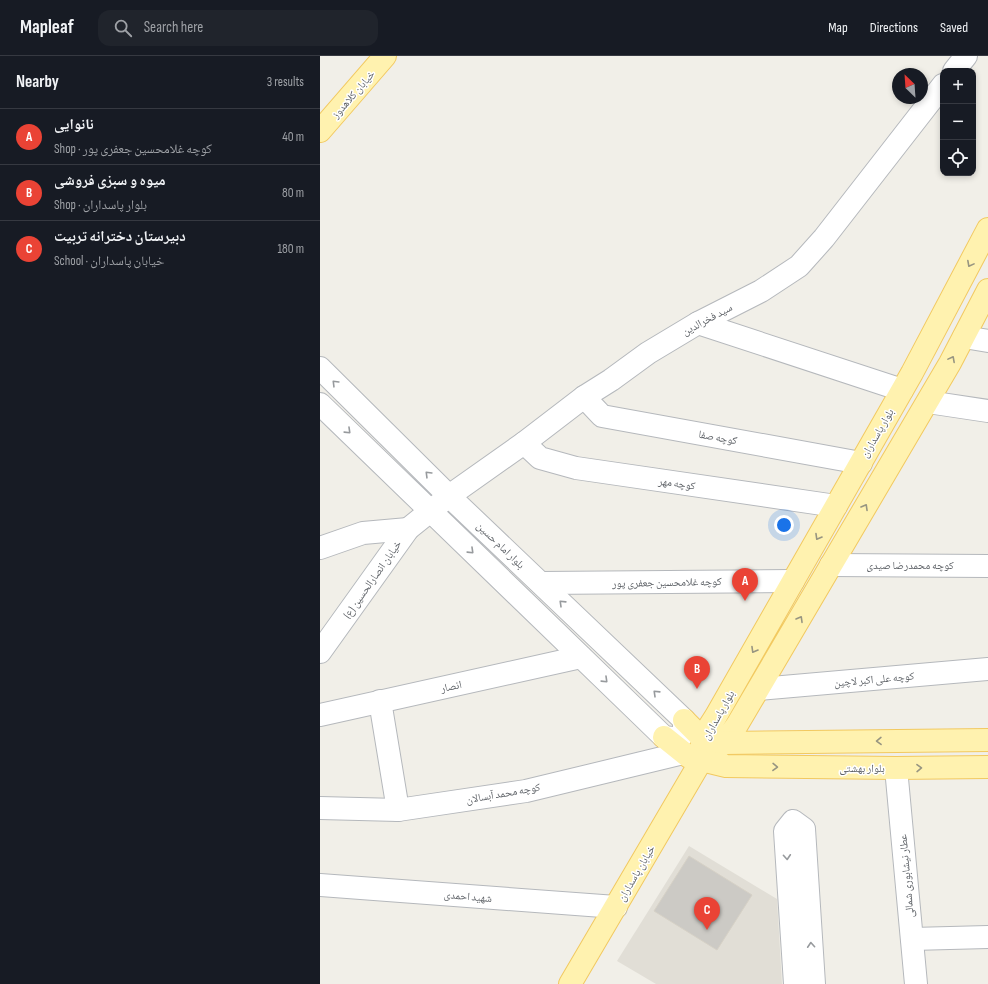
<!DOCTYPE html>
<html lang="en">
<head>
<meta charset="utf-8">
<style>
  :root { --surface:#171b24; --page:#20242c; --text:#f1f3f6; --muted:#9ea1a6; --line:#363941; --accent:#ea4335 }
  body { margin:0; font-family:"Sofia Sans Condensed","Noto Naskh Arabic",sans-serif; background:var(--page); color:var(--text) }
  .controls { position:absolute; right:12px; top:12px; display:grid; overflow:hidden; border-radius:8px; box-shadow:0 2px 6px #0003 }
  .controls button { width:36px; height:36px; display:grid; place-items:center; padding:0; border:0; border-bottom:1px solid var(--line); background:var(--surface); color:var(--text); font:20px sans-serif }
  .compass { position:absolute; left:572px; top:12px; width:36px; height:36px; border-radius:50%; background:var(--surface); box-shadow:0 2px 6px #0003; rotate:335deg }
  .you { position:absolute; left:464px; top:469px; width:14px; height:14px; margin:-10px; border:3px solid #fff; border-radius:50%; background:#1a73e8; box-shadow:0 0 0 6px #1a73e833 }
  .badge { display:grid; place-items:center; width:26px; height:26px; border-radius:50%; background:var(--accent); color:#fff; font-size:13px; font-weight:700 }
  .pin { position:absolute; translate:-50% -33px; filter:drop-shadow(0 1px 2px #0008) }
  .pin::after { content:''; position:absolute; top:21px; width:14px; height:12px; background:inherit; clip-path:polygon(0 0,100% 0,50% 100%) }
  .list { margin:0; padding:0; list-style:none }
  h2 { display:flex; justify-content:space-between; align-items:center; height:52px; margin:0; padding:0 16px; font-size:17px }
  h2 small { font-size:13px; font-weight:400; color:var(--muted) }
  .list li { display:grid; grid-template-columns:26px 1fr auto; gap:12px; align-items:center; box-sizing:border-box; height:56px; padding:0 16px; border-top:1px solid var(--line) }
  .list b { display:block; font-size:15px; white-space:nowrap }
  .list p { margin:0; font-size:13px; white-space:nowrap; color:var(--muted) }
  .list em { font-size:13px; font-style:normal; color:var(--muted) }
  .icon { flex:none; width:22px; height:22px; fill:none; stroke:currentColor; stroke-width:2; stroke-linecap:round; stroke-linejoin:round }
  .map { position:relative; flex:none; width:668px; height:928px; overflow:hidden }
  header { display:flex; align-items:center; gap:24px; box-sizing:border-box; height:56px; padding:0 20px; background:var(--surface); border-bottom:1px solid var(--line) }
  header strong { font-size:19px }
  nav { display:flex; gap:22px; margin-inline-start:auto; font-size:14px }
  .search { width:280px; height:36px; background:var(--page); display:flex; align-items:center; gap:10px; box-sizing:border-box; padding:0 14px; border-radius:12px; color:var(--muted); font-size:15px }
  main { display:flex }
  aside { flex:1; background:var(--surface) }
  .map>svg:first-child { display:block }
  .education { fill:#e1ded6 }
  .building { fill:#cccac5; stroke:#d6d1c6 }
  .lines { fill:none; stroke-linecap:round; stroke-linejoin:round }
  .minor-casing { stroke:#b5b8bc; stroke-width:24 }
  .major-casing { stroke:#f2c960; stroke-width:24 }
  .minor { stroke:#fff; stroke-width:22 }
  .major { stroke:#fff2af; stroke-width:22 }
  .oneway { stroke:#979581 }
  .oneway2 { stroke:#979a9d }
  .labels { text-anchor:middle; stroke-width:3; stroke-linejoin:round; paint-order:stroke }
  .street-label { font-size:11px; fill:#5f6368; stroke:#fff }
</style>
</head>
<body>
<header>
<strong>Mapleaf</strong>
<div class="search"><svg class="icon" aria-label="search" viewBox="0 0 24 24"><circle cx="10" cy="10" r="6"/><path d="M15 15l6 6"/></svg>Search here</div>
<nav><a>Map</a><a>Directions</a><a>Saved</a></nav>
</header>
<main>
<aside>
<h2>Nearby<small>3 results</small></h2>
<ul class="list">
<li><span class="badge">A</span><div><b>نانوایی</b><p>Shop · کوچه غلامحسین جعفری پور</p></div><em>40 m</em></li>
<li><span class="badge">B</span><div><b>میوه و سبزی فروشی</b><p>Shop · بلوار پاسداران</p></div><em>80 m</em></li>
<li><span class="badge">C</span><div><b>دبیرستان دخترانه تربیت</b><p>School · خیابان پاسداران</p></div><em>180 m</em></li>
</ul>
</aside>
<div class="map">
<svg width="668" height="928" viewBox="0 0 668 928">
  <rect width="100%" height="100%" fill="#f1efe8"/>
  <path class="education" d="M369 790 457 843 462 928H336L297 905Z"/>
  <path class="building" d="M369 800 432 839 397 894 334 855Z"/>
  <g class="lines">
    <g class="minor-casing">
      <g id="minor">
        <path d="M634 15 646 0"/>
        <path d="M378 267 582 334"/>
        <path d="M644 281 668 285"/>
        <path d="M0 312 129 440 364 664V677L359 683 344 681 0 348"/>
        <path d="M264 341 282 360 541 407"/>
        <path d="M608 346 668 355"/>
        <path d="M204 387 220 402 256 412 516 450"/>
        <path d="M0 492 43 477 88 473"/>
        <path d="M511 509 668 510"/>
        <path d="M221 527 473 525"/>
        <path d="M0 596 88 473 129 440 204 387 264 341 291 324 328 297 378 267 441 235 479 210 504 182 623 29"/>
        <path d="M439 633 668 613"/>
        <path d="M60 645 78 754"/>
        <path d="M0 659 261 601"/>
        <path d="M576 712 596 928"/>
        <path d="M0 752 78 754 206 735 363 697"/>
        <path d="M0 829 296 851"/>
        <path d="M592 883 668 881"/>
        <path d="M475 928 465 775 473 765 484 773 494 928"/>
      </g>
    </g>
    <g class="major-casing">
      <g id="major">
        <path d="M0 75 65 0"/>
        <path d="M668 173 592 317 396 660 382 682 381 705 404 687 417 669 630 307 668 234"/>
        <path d="M364 664 382 682 404 687 668 684"/>
        <path d="M344 681 369 701 406 710 576 712 668 711"/>
        <path d="M250 928 381 705"/>
      </g>
    </g>
    <use href="#minor" class="minor"/>
    <use href="#major" class="major"/>
  </g>
  <defs><path id="oneway-chevron" d="M-2-3.5L2.5 0L-2 3.5" fill="none" stroke-width="1.6" stroke-linecap="round" stroke-linejoin="round"/></defs>
  <g class="oneway">
    <use href="#oneway-chevron" transform="translate(650 208) rotate(118)"/>
    <use href="#oneway-chevron" transform="translate(632 303) rotate(-62)"/>
    <use href="#oneway-chevron" transform="translate(545 451) rotate(-60)"/>
    <use href="#oneway-chevron" transform="translate(498 481) rotate(120)"/>
    <use href="#oneway-chevron" transform="translate(480 563) rotate(-60)"/>
    <use href="#oneway-chevron" transform="translate(434 594) rotate(120)"/>
    <use href="#oneway-chevron" transform="translate(559 685) rotate(179)"/>
    <use href="#oneway-chevron" transform="translate(455 711) rotate(1)"/>
    <use href="#oneway-chevron" transform="translate(599 712) rotate(-1)"/>
  </g>
  <g class="oneway2">
    <use href="#oneway-chevron" transform="translate(15 327) rotate(-135)"/>
    <use href="#oneway-chevron" transform="translate(28 375) rotate(44)"/>
    <use href="#oneway-chevron" transform="translate(108 418) rotate(-135)"/>
    <use href="#oneway-chevron" transform="translate(151 495) rotate(44)"/>
    <use href="#oneway-chevron" transform="translate(242 547) rotate(-136)"/>
    <use href="#oneway-chevron" transform="translate(285 624) rotate(44)"/>
    <use href="#oneway-chevron" transform="translate(336 637) rotate(-136)"/>
    <use href="#oneway-chevron" transform="translate(467 801) rotate(86)"/>
    <use href="#oneway-chevron" transform="translate(491 889) rotate(-94)"/>
  </g>
  <g class="labels">
    <g class="street-label">
      <text transform="translate(33 38) rotate(-49)" y="4">خیابان کلاهدوز</text>
      <text transform="translate(387 263) rotate(-28)" y="4">سید فخرالدین</text>
      <text transform="translate(557 377) rotate(-60)" y="4">بلوار پاسداران</text>
      <text transform="translate(398 381) rotate(10)" y="4">کوچه صفا</text>
      <text transform="translate(357 427) rotate(8)" y="4">کوچه مهر</text>
      <text transform="translate(181 489) rotate(44)" y="4">بلوار امام حسین</text>
      <text x="590" y="513">کوچه محمدرضا صیدی</text>
      <text transform="translate(52 523) rotate(-55)" y="4">خیابان انصارالحسین (ع)</text>
      <text transform="translate(347 526) rotate(-1)" y="4">کوچه غلامحسین جعفری پور</text>
      <text transform="translate(554 623) rotate(-5)" y="4">کوچه علی اکبر لاچین</text>
      <text transform="translate(131 630) rotate(-12)" y="4">انصار</text>
      <text transform="translate(398 659) rotate(-61)" y="4">بلوار پاسداران</text>
      <text x="542" y="716">بلوار بهشتی</text>
      <text transform="translate(183 737) rotate(-10)" y="4">کوچه محمد آبسالان</text>
      <text transform="translate(316 817) rotate(-60)" y="4">خیابان پاسداران</text>
      <text transform="translate(586 820) rotate(-95)" y="4">عطار نیشابوری شمالی</text>
      <text transform="translate(148 840) rotate(5)" y="4">شهید احمدی</text>
    </g>
  </g>
</svg>
<div class="controls">
<button>+</button>
<button>−</button>
<button><svg class="icon" aria-label="locate" viewBox="0 0 24 24"><circle cx="12" cy="12" r="6"/><path d="M12 2v4M12 18v4M2 12h4M18 12h4"/></svg></button>
</div>
<svg class="compass" viewBox="-18 -18 36 36"><path d="M0-13l5 13h-10z" fill="#e53935"/><path d="M0 13l5-13h-10z" fill="#9ea1a6"/></svg>
<div class="you"></div>
<div class="pin badge" style="left:425px;top:545px">A</div>
<div class="pin badge" style="left:377px;top:633px">B</div>
<div class="pin badge" style="left:387px;top:874px">C</div>
</div>
</main>
</body>
</html>
